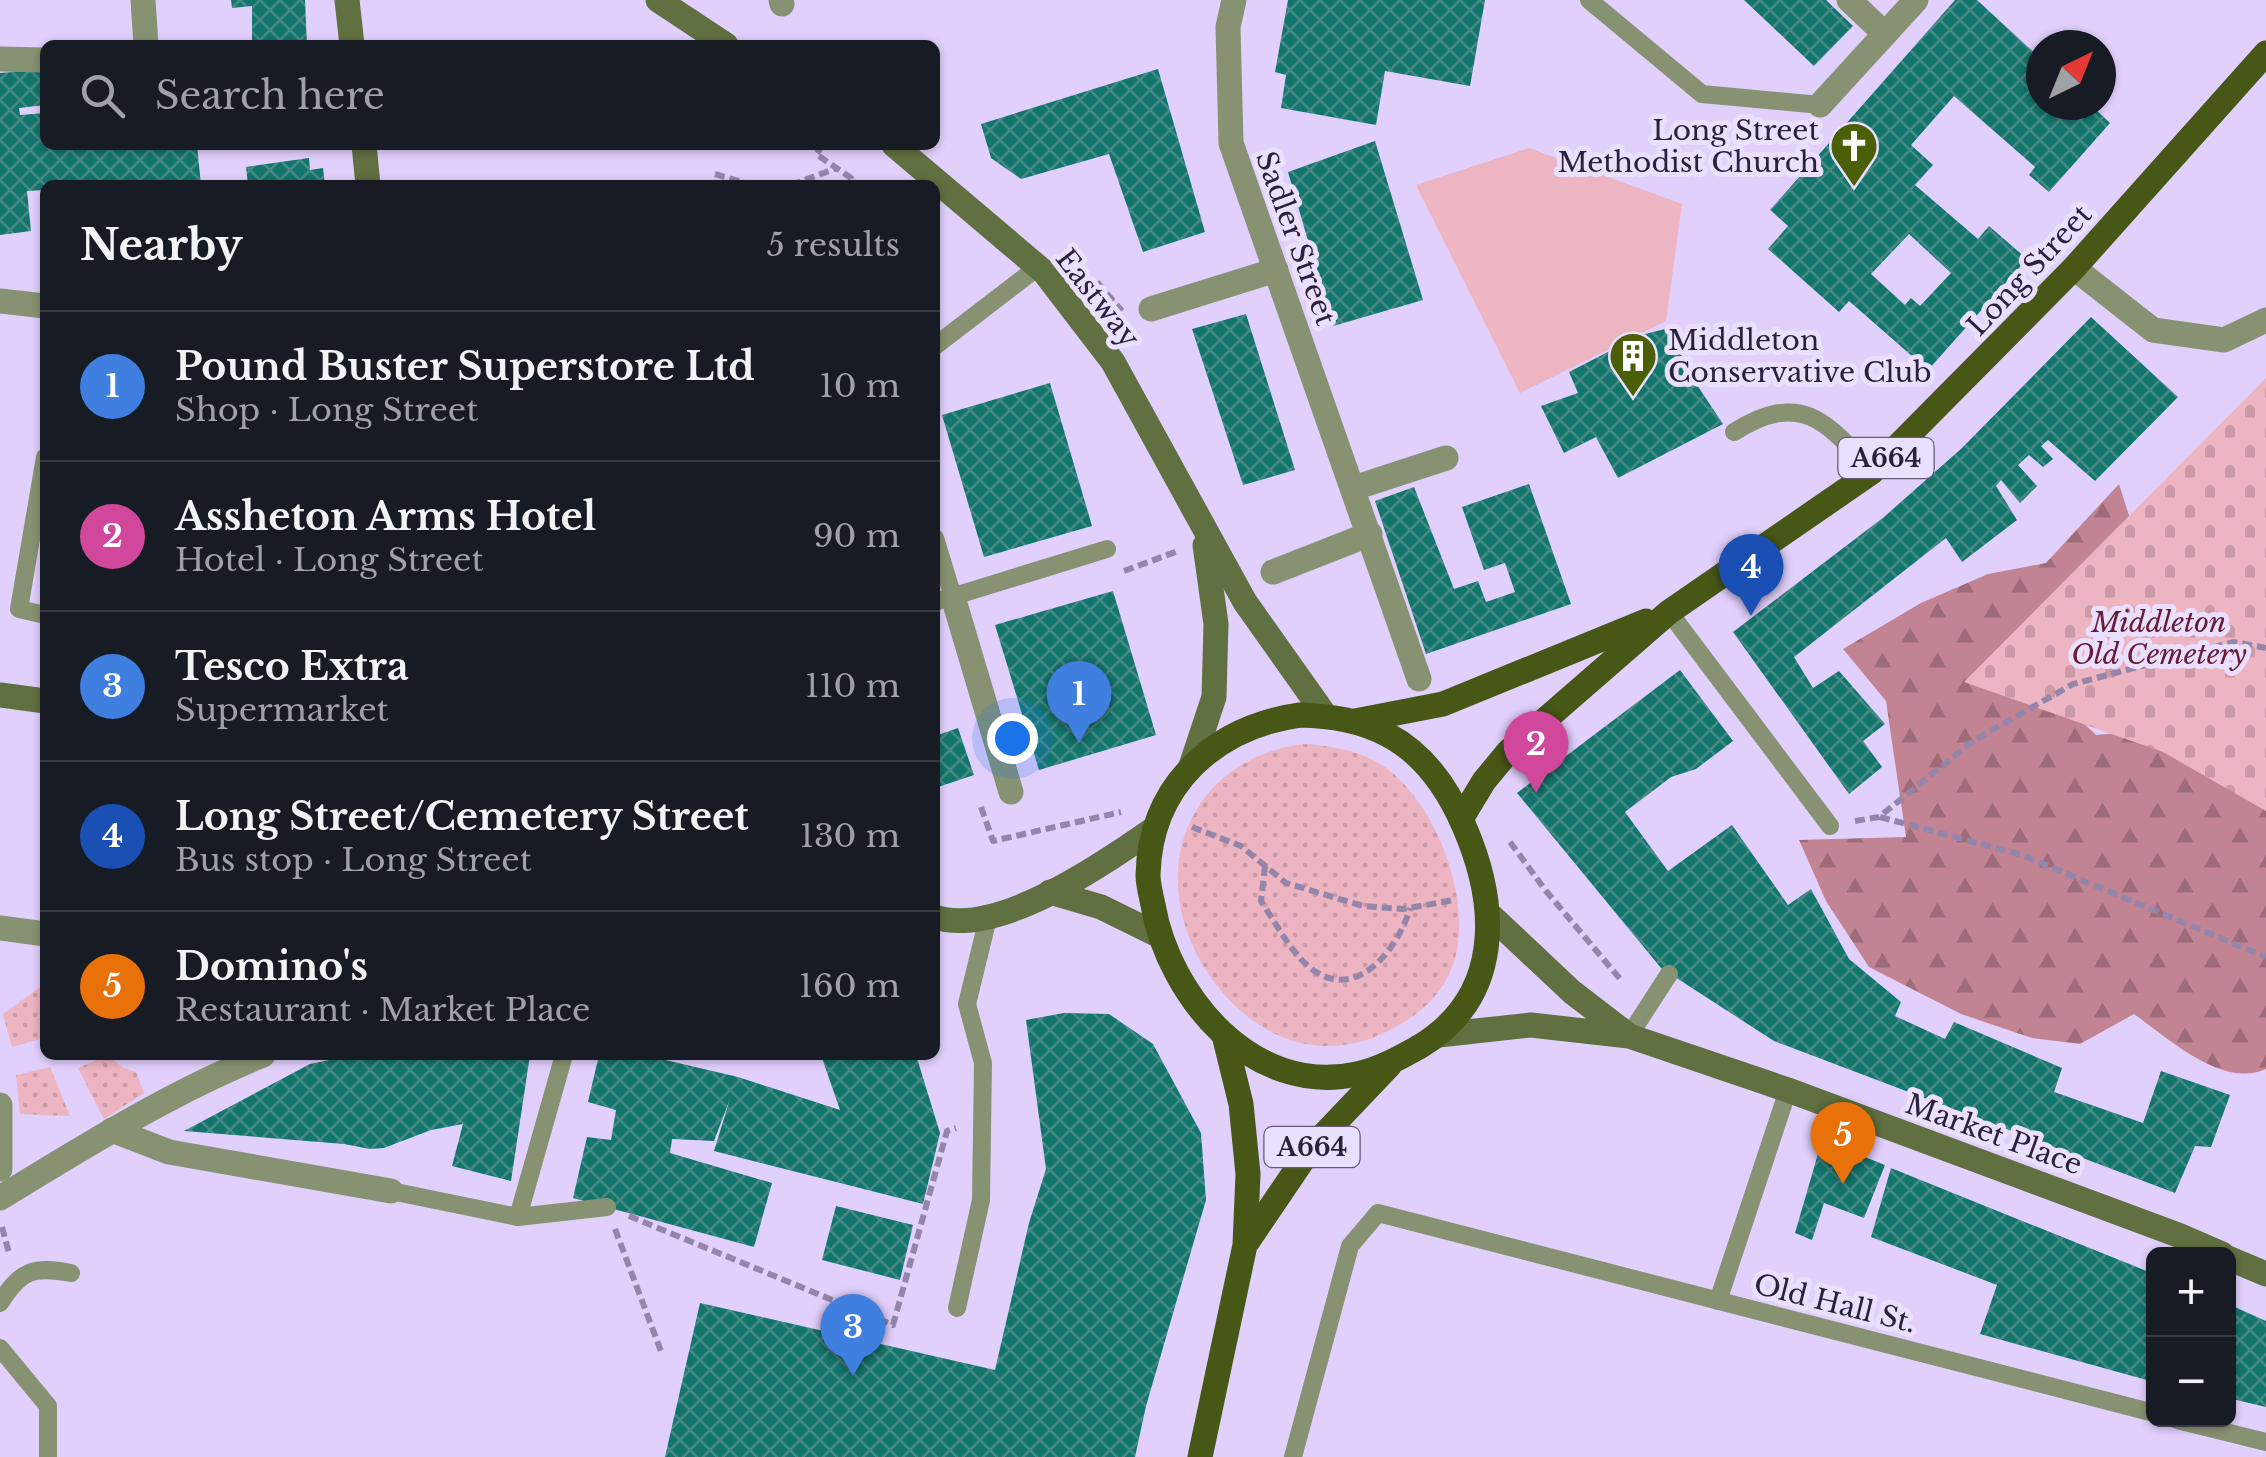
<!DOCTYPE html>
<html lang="en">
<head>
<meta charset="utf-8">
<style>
  :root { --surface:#171b24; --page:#242831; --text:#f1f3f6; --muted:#9ea1a6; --line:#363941; --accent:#0b8043 }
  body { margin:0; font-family:"Libre Baskerville",serif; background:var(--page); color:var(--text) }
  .controls { position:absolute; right:30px; bottom:30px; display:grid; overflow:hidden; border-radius:15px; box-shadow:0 2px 8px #0004 }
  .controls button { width:90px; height:90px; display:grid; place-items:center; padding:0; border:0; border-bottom:2px solid var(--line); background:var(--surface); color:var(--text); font:50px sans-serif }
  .compass { position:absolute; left:2026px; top:30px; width:90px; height:90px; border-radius:50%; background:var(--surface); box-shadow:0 2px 8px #0004; rotate:43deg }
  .you { position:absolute; left:1012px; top:738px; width:35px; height:35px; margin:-25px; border:8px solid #fff; border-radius:50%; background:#1a73e8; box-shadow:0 0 0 15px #1a73e833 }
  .badge { display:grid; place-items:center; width:65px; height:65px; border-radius:50%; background:var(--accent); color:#fff; font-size:32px; font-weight:700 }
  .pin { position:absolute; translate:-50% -82px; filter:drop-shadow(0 2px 5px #0008) }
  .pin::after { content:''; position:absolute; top:52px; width:35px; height:30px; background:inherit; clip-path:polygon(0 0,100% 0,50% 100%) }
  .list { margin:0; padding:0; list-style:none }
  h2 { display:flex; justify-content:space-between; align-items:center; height:130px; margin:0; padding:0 40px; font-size:42px }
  h2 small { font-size:32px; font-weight:400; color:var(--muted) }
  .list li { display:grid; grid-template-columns:65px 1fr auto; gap:30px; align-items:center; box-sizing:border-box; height:150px; padding:0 40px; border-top:2px solid var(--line) }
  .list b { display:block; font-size:38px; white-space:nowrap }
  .list p { margin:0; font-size:32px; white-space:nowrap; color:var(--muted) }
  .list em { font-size:32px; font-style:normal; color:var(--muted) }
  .icon { flex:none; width:55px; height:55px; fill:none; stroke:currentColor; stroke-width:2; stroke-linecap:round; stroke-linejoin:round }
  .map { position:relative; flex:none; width:2266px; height:1457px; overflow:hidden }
  .search { position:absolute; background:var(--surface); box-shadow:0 2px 8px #0004; left:40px; top:40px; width:900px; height:110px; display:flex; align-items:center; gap:25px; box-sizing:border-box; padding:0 35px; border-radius:15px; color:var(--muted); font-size:38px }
  .panel { position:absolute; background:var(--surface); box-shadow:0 2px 8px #0004; left:40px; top:180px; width:900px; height:880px; border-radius:15px }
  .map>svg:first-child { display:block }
  .grass { fill:url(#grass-dots) }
  .forest { fill:url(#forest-firs) }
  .cemetery { fill:url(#cemetery-stones) }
  .park { fill:#edb4c1 }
  .building { fill:url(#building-cross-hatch); fill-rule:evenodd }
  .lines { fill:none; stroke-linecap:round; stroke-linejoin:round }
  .path { stroke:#9485ab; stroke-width:6; stroke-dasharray:10 5; stroke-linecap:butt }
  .lane { stroke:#879272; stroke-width:18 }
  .street { stroke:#879272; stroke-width:25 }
  .secondary { stroke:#607040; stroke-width:25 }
  .primary { stroke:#465716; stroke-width:25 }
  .labels { text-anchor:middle; stroke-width:10; stroke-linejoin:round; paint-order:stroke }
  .shield { fill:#ebdffe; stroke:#665977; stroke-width:2.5 }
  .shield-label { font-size:25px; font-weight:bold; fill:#2d203d }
  .poi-label { font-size:28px; fill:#2d203d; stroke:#ebdffe; text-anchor:end }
  .street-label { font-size:28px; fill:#2d203d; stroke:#ebdffe }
  .park-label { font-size:28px; font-style:italic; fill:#671b36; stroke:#ebdffe }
</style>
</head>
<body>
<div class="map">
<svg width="2266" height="1457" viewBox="0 0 2266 1457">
  <defs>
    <pattern id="grass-dots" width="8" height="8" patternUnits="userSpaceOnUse" patternTransform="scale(2.5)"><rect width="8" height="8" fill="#edb4c1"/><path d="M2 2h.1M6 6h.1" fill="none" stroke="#cc9aa7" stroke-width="1.8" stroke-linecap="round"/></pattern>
    <pattern id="forest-firs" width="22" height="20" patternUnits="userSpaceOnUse" patternTransform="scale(2.5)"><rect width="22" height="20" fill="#c28392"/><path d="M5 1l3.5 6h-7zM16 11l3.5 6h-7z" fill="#9e6b78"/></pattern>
    <pattern id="cemetery-stones" width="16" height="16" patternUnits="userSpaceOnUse" patternTransform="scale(2.5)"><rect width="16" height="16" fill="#edb4c1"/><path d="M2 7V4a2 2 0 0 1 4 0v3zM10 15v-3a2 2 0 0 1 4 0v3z" fill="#cc9aa7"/></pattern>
    <pattern id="building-cross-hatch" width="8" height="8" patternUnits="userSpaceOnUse" patternTransform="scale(2.5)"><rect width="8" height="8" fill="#13766c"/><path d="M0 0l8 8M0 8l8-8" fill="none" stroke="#478b87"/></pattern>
  </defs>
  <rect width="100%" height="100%" fill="#e1cffc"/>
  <g class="grass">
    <path d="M1302 744C1327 745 1352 749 1375 761 1434 793 1477 904 1452 967 1441 995 1422 1012 1397 1026 1319 1072 1242 1034 1200 960 1147 865 1192 760 1302 744Z"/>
    <path d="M42 986 43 1038 12 1047 3 1014Z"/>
    <path d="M108 1055 122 1067 136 1072 144 1093 104 1119 78 1068Z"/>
    <path d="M50 1067 70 1116 20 1114 16 1075Z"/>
  </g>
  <path class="forest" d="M2119 484 2144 563 2043 684 2096 735 2197 726 2266 765V1069C2222 1089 2168 1038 2134 1014L2080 1044 2032 1038 1961 1014 1869 967 1826 901 1799 840 1906 837 1886 701 1843 649 1921 603 1988 574 2046 563Z"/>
  <path class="cemetery" d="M2266 378V811L2163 752 1964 682Z"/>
  <path class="park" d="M1529 148 1682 204 1666 321 1520 393 1416 185Z"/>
  <g class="building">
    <path d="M231 0H305L307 45H252V6L232 8Z"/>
    <path d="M1288 0H1485L1470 86 1385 71 1376 125 1281 108 1286 75 1275 72Z"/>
    <path d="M1744 0H1826L1853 26 1814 66Z"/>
    <path d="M1955 0H1977L2041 59V105H2091L2110 123 2049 192 2029 175 2035 167 1954 96 1911 145 1933 165 1915 185 1978 239 1989 226 2027 259 1928 370 1849 301 1839 312 1768 249 1788 226 1770 210ZM1909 234 1951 273 1920 306 1911 298 1905 305 1871 274Z"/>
    <path d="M45 69V105L19 108 20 115 45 113V145H197L201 185H45V190L27 191 31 231 0 235V73Z"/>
    <path d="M1158 69 1205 232 1143 252 1109 154 1021 179 991 158 981 124Z"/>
    <path d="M1375 141 1423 300 1333 326 1288 172Z"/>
    <path d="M309 158 310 170 323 168 325 185H248L246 167Z"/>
    <path d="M1246 314 1295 470 1243 485 1192 329Z"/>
    <path d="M2091 317 2178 397 2095 481 2048 440 2041 446 2053 459 2043 467 2029 455 2018 465 2037 486 2020 503 2001 480 1996 486 2017 520 1962 562 1946 538 1794 657 1813 688 1839 671 1885 724 1863 741 1882 767 1849 794 1733 632 1884 517 1962 448Z"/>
    <path d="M1669 328 1691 376 1723 424 1618 478 1596 437 1564 453 1541 406 1578 393 1569 372 1641 335Z"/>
    <path d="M1050 383 1092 526 984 557 942 415Z"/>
    <path d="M1529 484 1571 604 1426 654 1375 501 1414 487 1454 589 1478 581 1486 602 1515 592 1505 563 1484 570 1462 507Z"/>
    <path d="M1113 591 1156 735 1039 770 995 625Z"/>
    <path d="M1680 670 1733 741 1696 769 1671 777 1625 812 1668 871 1732 825 1788 905 1811 889 1849 959 1901 1002 1895 1016 1945 1039 1954 1022 2062 1068 2054 1092 2143 1123 2161 1071 2230 1095 2211 1147 2195 1146 2175 1193 1774 1041 1661 968 1517 793Z"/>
    <path d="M958 728 974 775 935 788V736Z"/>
    <path d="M1064 1013 1109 1014 1153 1044 1201 1133 1206 1200 1146 1406 1135 1457H665L700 1303 995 1370 1029 1223 1046 1169 1026 1020Z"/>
    <path d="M354 1055H530L511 1181 452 1166 463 1124 431 1130 384 1148 370 1149 344 1144 184 1131 310 1064Z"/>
    <path d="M599 1055H644L738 1077 840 1110 821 1055H916L940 1133 923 1204 714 1151 730 1099 714 1141 672 1139 670 1153 772 1183 754 1247 573 1198 587 1137 611 1140 616 1110 588 1102Z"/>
    <path d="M1822 1140 1885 1165 1864 1218 1824 1203 1812 1240 1795 1233Z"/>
    <path d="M1891 1168 2154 1274V1382L1980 1334 1997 1285 1871 1237Z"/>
    <path d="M836 1206 913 1225 900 1280 822 1260Z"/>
    <path d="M2228 1304 2266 1321V1407L2228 1398Z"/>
  </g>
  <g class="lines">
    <g class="path">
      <path d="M823 145 816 154 851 178 853 185"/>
      <path d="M715 174 752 185"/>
      <path d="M791 185 837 168"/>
      <path d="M1097 282 1122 311"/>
      <path d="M1124 571 1178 551"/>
      <path d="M981 807 993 841 1121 812"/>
      <path d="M1880 817 2022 855 2266 957"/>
      <path d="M1855 821 1879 817 1973 741 2073 684 2234 642 2266 648"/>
      <path d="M1192 827 1241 846 1286 883 1363 906 1403 909 1454 900"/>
      <path d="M1510 842 1546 891 1621 980"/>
      <path d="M1265 866 1261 901C1275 922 1289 949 1308 966 1354 1006 1398 950 1410 908"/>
      <path d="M629 1216 893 1325 947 1131 956 1128"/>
      <path d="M2 1227 9 1253"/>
      <path d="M615 1229 662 1354"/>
    </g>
    <g class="lane">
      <path d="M1589 0 1702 94 1820 105"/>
      <path d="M935 346 1038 267"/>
      <path d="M1734 432C1801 390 1827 421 1872 472"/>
      <path d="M45 457 19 609 45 615"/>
      <path d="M935 538 953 597"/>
      <path d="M935 602 1107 549"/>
      <path d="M1669 612 1830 826"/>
      <path d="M1629 1036 1669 974"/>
      <path d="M391 1191 518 1217 607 1207"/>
      <path d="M518 1217 564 1055"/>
      <path d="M1718 1301 1788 1090"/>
      <path d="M0 1303C21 1270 33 1266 71 1273"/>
      <path d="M957 1308 981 1200 983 1063 967 1004 988 918"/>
      <path d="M0 1348 48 1406V1457"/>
      <path d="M2177 1420 2266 1442"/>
      <path d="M1293 1457 1350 1246 1378 1213 2154 1413"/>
    </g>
    <g class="street">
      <path d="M143 0 146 45"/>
      <path d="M781 0 782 4"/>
      <path d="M1234 0 1228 27 1231 143 1419 679"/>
      <path d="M1849 0 1885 34"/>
      <path d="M0 59 45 60"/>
      <path d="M1820 105 1916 0"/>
      <path d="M2074 268 2153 330 2224 340 2266 320"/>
      <path d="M0 301 45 306"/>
      <path d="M1151 309 1276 270"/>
      <path d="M1354 488 1446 458"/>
      <path d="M1273 572 1370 534"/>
      <path d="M953 597 1011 792"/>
      <path d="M0 928 45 934"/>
      <path d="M0 1105V1169"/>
      <path d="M112 1130 169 1152 391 1191"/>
      <path d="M0 1198C85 1146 170 1093 263 1055"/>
    </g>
    <g class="secondary">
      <path d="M347 0 352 45"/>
      <path d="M658 0 726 45"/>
      <path d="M364 145 368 185"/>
      <path d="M894 145 1044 272 1113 362 1245 602 1325 715"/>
      <path d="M0 695 45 701"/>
      <path d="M1191 766 1214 697 1216 624 1205 545"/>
      <path d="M1050 892 1101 907 1158 935"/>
      <path d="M1489 914 1572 992 1628 1035"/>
      <path d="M935 917C997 938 1105 863 1155 828"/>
      <path d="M1439 1035 1531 1025 1629 1036 1788 1090 2178 1235 2222 1254"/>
      <path d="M2228 1258 2266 1274"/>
    </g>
    <g class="primary">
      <path d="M1300 715C1331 716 1360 720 1388 735 1424 754 1448 789 1464 826 1499 906 1503 997 1419 1047 1399 1058 1380 1069 1357 1074 1253 1097 1169 997 1153 905 1151 895 1148 884 1148 875 1150 785 1215 727 1300 715Z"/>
      <path d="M1355 721 1443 704 1646 621"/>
      <path d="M1461 819 1484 781 1508 752 1669 612 1872 472 2074 268 2266 53"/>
      <path d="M1248 1241 1311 1148 1389 1066"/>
      <path d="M1200 1457 1245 1245 1248 1174 1241 1104 1224 1035"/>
    </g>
  </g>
  <defs>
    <g id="church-pin" transform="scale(2.5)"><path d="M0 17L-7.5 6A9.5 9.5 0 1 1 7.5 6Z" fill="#4a5f06" stroke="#ebdffe"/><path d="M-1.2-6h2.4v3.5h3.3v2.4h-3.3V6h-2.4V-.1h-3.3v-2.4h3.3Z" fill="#fff"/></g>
    <g id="building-pin" transform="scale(2.5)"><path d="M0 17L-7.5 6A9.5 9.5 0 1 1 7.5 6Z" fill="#4a5f06" stroke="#ebdffe"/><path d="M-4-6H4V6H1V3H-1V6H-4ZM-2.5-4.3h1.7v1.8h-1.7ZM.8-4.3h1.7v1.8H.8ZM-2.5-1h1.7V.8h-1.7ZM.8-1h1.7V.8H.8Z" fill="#fff"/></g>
  </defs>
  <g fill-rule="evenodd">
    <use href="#church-pin" x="1854" y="146"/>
    <use href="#building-pin" x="1633" y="356"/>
  </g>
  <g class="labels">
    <g class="shield">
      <rect x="1838.5" y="438" width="95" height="40" rx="8"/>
      <rect x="1264.5" y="1127" width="95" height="40" rx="8"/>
    </g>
    <g class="shield-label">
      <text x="1886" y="467">A664</text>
      <text x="1312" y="1156">A664</text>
    </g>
    <g class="poi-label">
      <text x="1819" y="140">Long Street<tspan x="1819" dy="32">Methodist Church</tspan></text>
      <text x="1668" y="350" text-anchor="start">Middleton<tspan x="1668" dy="32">Conservative Club</tspan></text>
    </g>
    <g class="street-label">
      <text transform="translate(1296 238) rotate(70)" y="10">Sadler Street</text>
      <text transform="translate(2029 270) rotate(-47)" y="10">Long Street</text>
      <text transform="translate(1098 298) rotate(52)" y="10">Eastway</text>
      <text transform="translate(1994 1134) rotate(20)" y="10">Market Place</text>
      <text transform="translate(1835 1303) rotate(14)" y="10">Old Hall St.</text>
    </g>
    <g class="park-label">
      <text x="2159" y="632">Middleton<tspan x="2159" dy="32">Old Cemetery</tspan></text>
    </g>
  </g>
</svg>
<div class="controls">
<button>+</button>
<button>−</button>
</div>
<svg class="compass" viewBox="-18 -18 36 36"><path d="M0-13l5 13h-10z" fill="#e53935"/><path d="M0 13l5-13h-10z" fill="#9ea1a6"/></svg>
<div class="you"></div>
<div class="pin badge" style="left:1079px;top:743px;background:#3f7fe0">1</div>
<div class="pin badge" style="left:1536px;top:793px;background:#d1479c">2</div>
<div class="pin badge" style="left:853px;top:1376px;background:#3f7fe0">3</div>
<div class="pin badge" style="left:1751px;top:616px;background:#1a4fb4">4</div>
<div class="pin badge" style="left:1843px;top:1184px;background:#e8710a">5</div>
<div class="search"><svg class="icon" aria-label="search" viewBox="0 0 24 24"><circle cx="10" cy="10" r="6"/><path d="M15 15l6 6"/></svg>Search here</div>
<section class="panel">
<h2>Nearby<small>5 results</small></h2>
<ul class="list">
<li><span class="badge" style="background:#3f7fe0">1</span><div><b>Pound Buster Superstore Ltd</b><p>Shop · Long Street</p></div><em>10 m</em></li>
<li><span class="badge" style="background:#d1479c">2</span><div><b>Assheton Arms Hotel</b><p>Hotel · Long Street</p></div><em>90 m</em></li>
<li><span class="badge" style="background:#3f7fe0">3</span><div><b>Tesco Extra</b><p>Supermarket</p></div><em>110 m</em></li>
<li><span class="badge" style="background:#1a4fb4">4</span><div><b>Long Street/Cemetery Street</b><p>Bus stop · Long Street</p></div><em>130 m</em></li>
<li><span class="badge" style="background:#e8710a">5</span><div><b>Domino's</b><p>Restaurant · Market Place</p></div><em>160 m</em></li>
</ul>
</section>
</div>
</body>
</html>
